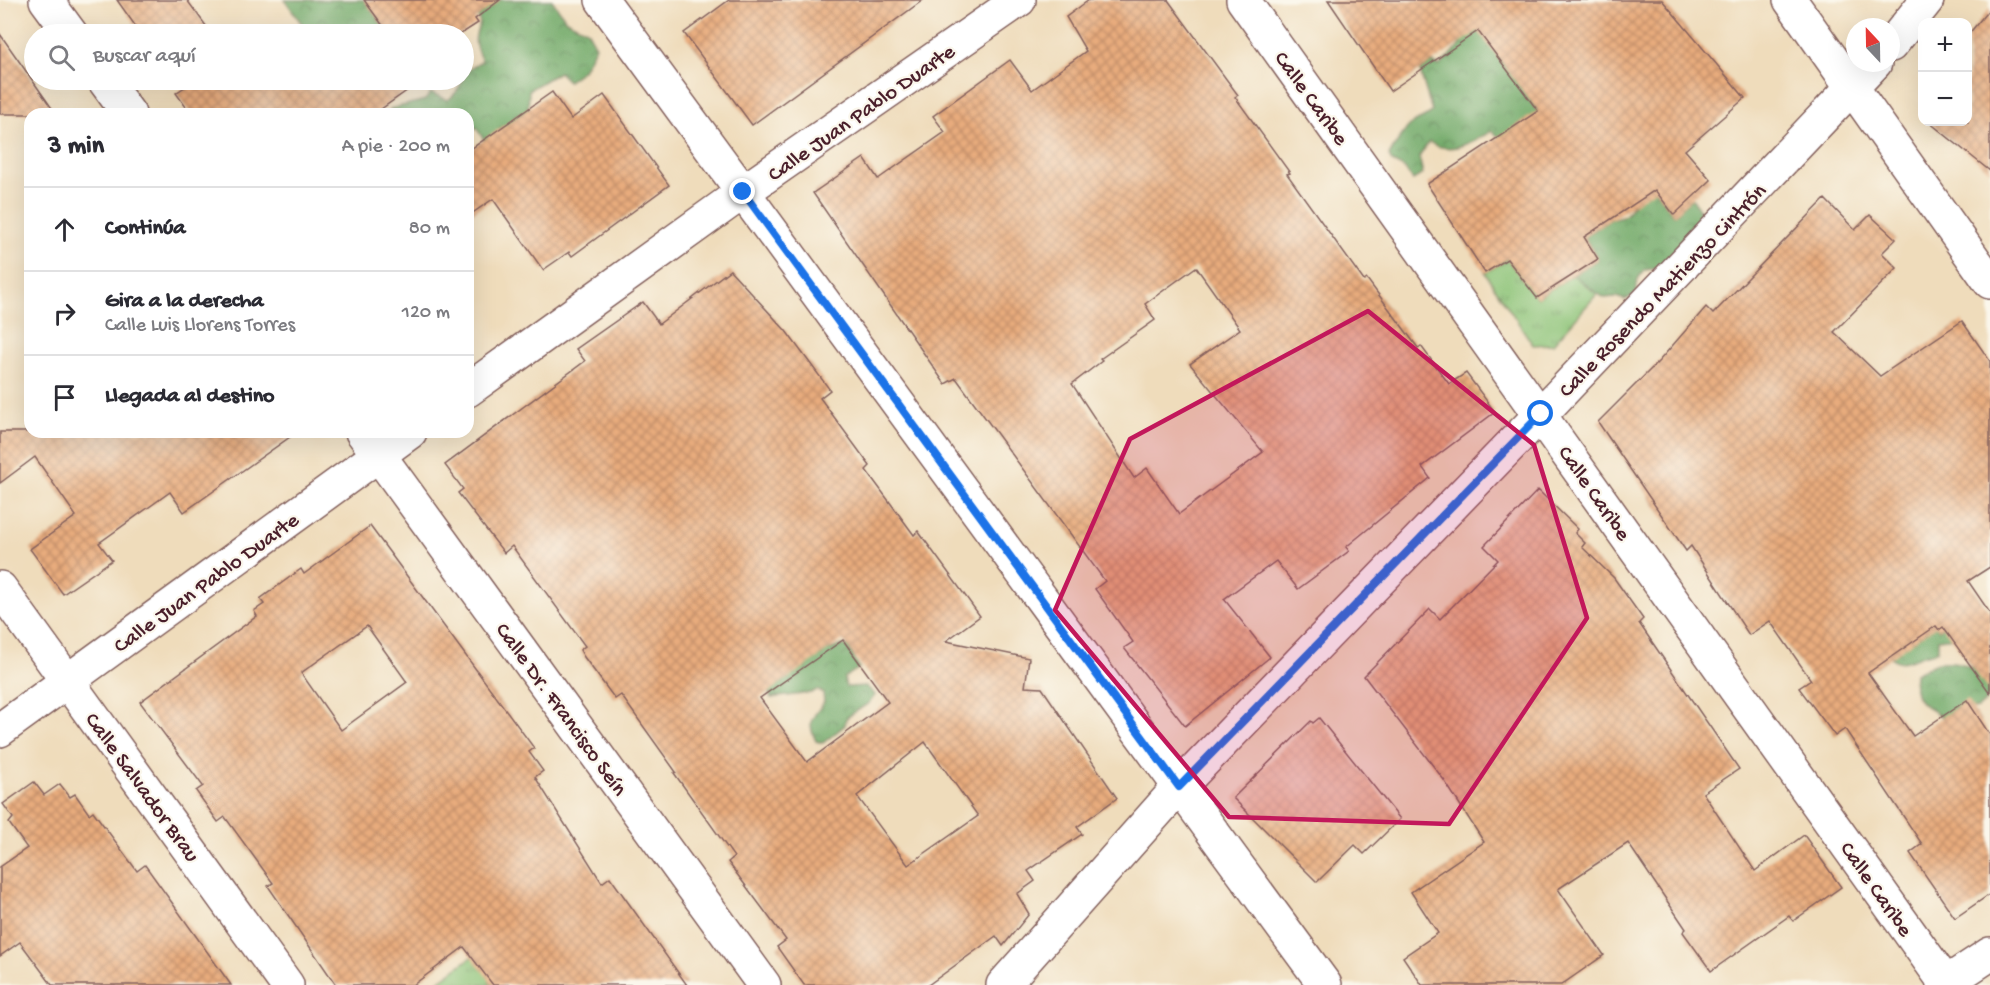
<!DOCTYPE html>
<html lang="es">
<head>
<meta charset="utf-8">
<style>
  :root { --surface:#fff; --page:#f7f7f7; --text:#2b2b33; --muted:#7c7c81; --line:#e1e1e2 }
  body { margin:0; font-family:"Gochi Hand",sans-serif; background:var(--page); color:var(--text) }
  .controls { position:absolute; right:18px; top:18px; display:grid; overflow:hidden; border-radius:12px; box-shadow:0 6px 24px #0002 }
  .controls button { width:54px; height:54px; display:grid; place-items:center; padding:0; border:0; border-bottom:2px solid var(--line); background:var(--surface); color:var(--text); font:30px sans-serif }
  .compass { position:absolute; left:1846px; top:18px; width:54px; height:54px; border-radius:50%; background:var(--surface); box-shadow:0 6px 24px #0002; rotate:338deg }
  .stop { position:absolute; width:18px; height:18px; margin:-14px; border:4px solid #1a73e8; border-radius:50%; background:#fff }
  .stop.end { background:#1a73e8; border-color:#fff; box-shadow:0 2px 6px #0008 }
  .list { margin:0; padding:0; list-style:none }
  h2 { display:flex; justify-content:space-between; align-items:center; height:78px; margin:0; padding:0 24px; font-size:26px }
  h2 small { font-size:20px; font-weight:400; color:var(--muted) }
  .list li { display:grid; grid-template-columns:39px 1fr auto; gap:18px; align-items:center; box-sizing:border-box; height:84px; padding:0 24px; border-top:2px solid var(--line) }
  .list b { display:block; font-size:22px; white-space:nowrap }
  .list p { margin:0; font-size:20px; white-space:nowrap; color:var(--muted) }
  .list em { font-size:20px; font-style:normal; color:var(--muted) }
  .icon { flex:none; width:33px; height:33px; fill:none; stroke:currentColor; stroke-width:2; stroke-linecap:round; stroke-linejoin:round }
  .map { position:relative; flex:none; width:1990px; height:985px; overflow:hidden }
  .search { position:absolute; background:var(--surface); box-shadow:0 6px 24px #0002; left:24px; top:24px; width:450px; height:66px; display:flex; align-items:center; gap:15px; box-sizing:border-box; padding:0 21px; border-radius:33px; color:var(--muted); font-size:22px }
  .panel { position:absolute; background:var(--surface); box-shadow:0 6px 24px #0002; left:24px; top:108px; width:450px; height:330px; border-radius:18px }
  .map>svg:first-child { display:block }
  .grass { fill:url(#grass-tufts); stroke:#6b7151; stroke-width:1.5 }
  .forest { fill:url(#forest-crowns); stroke:#5e644a; stroke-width:1.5 }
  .building { fill:url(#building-cross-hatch); fill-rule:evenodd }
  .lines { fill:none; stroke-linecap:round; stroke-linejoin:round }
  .minor-casing { stroke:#84615d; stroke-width:36 }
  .minor { stroke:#fff; stroke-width:33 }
  .route { stroke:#1a73e8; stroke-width:8 }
  .marked { fill:#c2185b; fill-opacity:0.2; stroke:#c2185b; stroke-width:4.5; stroke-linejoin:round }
  .labels { text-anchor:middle; stroke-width:4.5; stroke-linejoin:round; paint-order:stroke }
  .street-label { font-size:22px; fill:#4a1f2b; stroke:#fbf7ec }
</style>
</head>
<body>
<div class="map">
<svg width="1990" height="985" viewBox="0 0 1990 985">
  <defs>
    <pattern id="grass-tufts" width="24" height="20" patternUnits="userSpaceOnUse" patternTransform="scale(1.5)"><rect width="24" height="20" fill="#8cc377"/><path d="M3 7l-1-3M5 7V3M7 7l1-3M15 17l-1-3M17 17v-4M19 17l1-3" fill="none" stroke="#749e62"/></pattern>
    <pattern id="forest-crowns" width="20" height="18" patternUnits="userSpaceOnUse" patternTransform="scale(1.5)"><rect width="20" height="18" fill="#71a968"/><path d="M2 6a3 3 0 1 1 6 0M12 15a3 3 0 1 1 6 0" fill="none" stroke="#5f8956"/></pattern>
    <pattern id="building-cross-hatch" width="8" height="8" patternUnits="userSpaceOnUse" patternTransform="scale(1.5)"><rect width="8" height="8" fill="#e8ac7d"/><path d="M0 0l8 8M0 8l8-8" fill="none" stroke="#be8b67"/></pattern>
  </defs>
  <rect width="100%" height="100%" fill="#fbf7ec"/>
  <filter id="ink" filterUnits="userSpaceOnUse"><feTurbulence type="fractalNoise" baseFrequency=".0167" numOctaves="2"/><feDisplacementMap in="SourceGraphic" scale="12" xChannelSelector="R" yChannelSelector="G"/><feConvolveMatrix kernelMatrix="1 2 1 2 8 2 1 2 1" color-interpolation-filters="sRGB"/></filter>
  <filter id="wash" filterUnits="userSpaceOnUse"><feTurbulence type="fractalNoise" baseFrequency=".008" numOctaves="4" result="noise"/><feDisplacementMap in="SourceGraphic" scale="24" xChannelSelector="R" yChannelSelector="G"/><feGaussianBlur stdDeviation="1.35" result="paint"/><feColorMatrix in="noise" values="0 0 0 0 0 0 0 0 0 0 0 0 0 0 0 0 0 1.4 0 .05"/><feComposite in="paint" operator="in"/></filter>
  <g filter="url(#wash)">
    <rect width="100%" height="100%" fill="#efdcbb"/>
    <g class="grass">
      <path d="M1507 259 1537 298 1573 275 1597 294 1553 344 1533 345 1485 273Z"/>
      <path d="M491 943 490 981 493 985H433Z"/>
    </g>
    <g class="forest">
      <path d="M285 0H364L389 34H309Z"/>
      <path d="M479 0H552L566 20 587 30 596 46 583 70 568 81 559 72 529 90 528 114 487 145 476 127 468 133V114H393L390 109 425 100 431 93 448 100C466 87 458 72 482 61 474 46 473 38 480 23L478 17 486 10Z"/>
      <path d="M1467 18 1491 46 1538 112 1502 140 1492 131C1472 142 1450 156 1429 142L1419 157 1423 174 1413 180 1404 168 1392 162 1389 156C1391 151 1407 127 1411 124 1418 120 1427 118 1432 111L1420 71 1432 62 1439 66C1458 49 1465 44 1467 18Z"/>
      <path d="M1642 173 1674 215 1692 198 1701 212 1702 224 1671 267 1644 270 1638 279 1636 294 1625 300 1616 297 1604 298 1573 275 1598 259 1584 237 1611 219 1626 215 1632 206Z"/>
      <path d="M784 590 829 650 843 645 849 648 859 668 844 678 846 687 866 686 875 695 869 703 846 718 845 725 823 743 816 741C806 719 812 720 824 702L823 693 817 690 811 693 771 698 766 686Z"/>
      <path d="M1931 618 1939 630 1946 624 1955 637 1938 639V650C1931 655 1927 653 1920 656 1904 663 1898 666 1886 652Z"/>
      <path d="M1938 662C1951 661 1969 662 1976 673L1982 675 1990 693 1984 703 1978 708 1967 710 1948 721C1926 705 1911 705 1915 674Z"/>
    </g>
    <g id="blocks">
      <g class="building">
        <path d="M117 0H187L212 34H141Z"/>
        <path d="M364 0H500L475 19 478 23 461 34H389Z"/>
        <path d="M729 0H923L752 125 684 33Z"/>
        <path d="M1089 0H1168L1238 95 1235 97 1290 173 1287 174 1364 281 1367 279 1418 348 1421 346 1449 384 1466 373 1495 412 1422 467 1430 478 1346 547 1349 551 1298 589 1276 561 1224 599 1270 657 1185 726 1124 648 1133 642 1095 589 1105 581 956 378 945 384 813 193 864 158 878 179 945 132 933 116 1010 60 1032 90 1086 51 1066 17ZM1196 267 1240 329 1190 364 1263 452 1179 514 1147 468 1134 478 1072 384 1102 361 1100 359 1155 320 1145 304Z"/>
        <path d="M1328 0H1662L1745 98 1685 150 1711 180 1674 215 1655 190 1584 237 1598 259 1537 298 1507 259 1485 273 1427 184 1538 111 1478 31 1390 91Z"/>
        <path d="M1990 8V171L1929 122H1968V35Z"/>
        <path d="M0 34 56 114H0Z"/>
        <path d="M195 80H422L374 114H191L176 93Z"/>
        <path d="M552 92 571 119 604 95 669 185 572 256 569 252 543 270 493 199 468 216V151Z"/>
        <path d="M1825 199 1855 230 1870 215 1896 239 1882 253 1897 268 1834 332 1880 376 1962 321 1990 361V567L1968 581 1990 613V693L1943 627 1939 630 1936 626 1868 673 1913 736 1967 700 1990 735V894L1955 918 1910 853 1922 844 1845 729 1835 736 1799 688 1811 680 1770 621 1749 635 1691 546 1686 551 1598 422 1659 361 1706 307 1713 314Z"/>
        <path d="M730 270 786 331 830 390 820 398 870 466 866 470 914 535 918 531 980 616 946 641 1029 658 1025 687 1042 688 1117 798 1077 827 1082 834 1028 871 1035 881 1017 894 1029 914 1003 946 996 936 928 985H804L777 947 786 940 728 862 734 857 674 773 676 772 621 695 615 699 584 657 580 650 585 646 512 546 504 553 458 493 463 489 445 465 585 361 576 349 643 302 659 324ZM843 640 888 702 807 762 760 698ZM925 742 978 816 908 865 857 796Z"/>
        <path d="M0 432H297L184 512 170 492 99 543 112 560 63 594 30 549 76 516 35 457 0 483Z"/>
        <path d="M1538 490 1578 529 1575 533 1585 543 1582 547 1614 578 1643 619 1639 623 1739 769 1703 793 1755 871 1804 835 1841 887 1793 921 1789 916 1711 971 1683 932 1686 929 1628 843 1558 889 1604 955 1561 985H1422L1403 957 1438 933 1411 892 1484 842 1444 780 1364 676 1430 609 1440 619 1498 560 1484 546Z"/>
        <path d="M370 526 534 748 529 752 543 771 535 777 602 883 610 877 687 985H493L464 947 413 985H336L268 886 273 883 225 817 218 822 196 791 203 786 140 702 257 616 254 611 264 604 260 599 301 569 304 574ZM367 626 407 682 341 730 301 673Z"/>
        <path d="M1319 718 1400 819 1364 854 1355 845 1317 882 1233 798 1311 721 1313 723Z"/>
        <path d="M34 782 44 795 60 784 70 797 75 794 89 814 93 811 137 871 145 865 231 985H52L20 942 0 956V867L27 848 9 823 13 818 3 804Z"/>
      </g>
    </g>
  </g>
  <g filter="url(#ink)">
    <use href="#blocks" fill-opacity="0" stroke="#84615d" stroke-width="1.5"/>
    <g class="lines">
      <g class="minor-casing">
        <g id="minor">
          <path d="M46 0 71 34"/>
          <path d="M602 0 1325 985"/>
          <path d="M1243 0 1947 985"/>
          <path d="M1790 0 1990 282"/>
          <path d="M1891 45 1927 0"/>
          <path d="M104 80 129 114"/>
          <path d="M468 390 743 192 1019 0"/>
          <path d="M362 432 764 985"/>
          <path d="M0 588 287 985"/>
          <path d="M0 730 410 432"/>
          <path d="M1003 985 1179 787 1541 414 1875 63"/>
          <path d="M1943 985 1990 954"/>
        </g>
      </g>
      <use href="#minor" class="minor"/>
    </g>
  </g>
  <g class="lines" filter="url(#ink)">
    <path class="route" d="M743 192 1179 787 1541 414"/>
  </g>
  <path class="marked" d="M1368 311 1534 445 1587 618 1449 824 1229 817 1055 610 1130 439Z"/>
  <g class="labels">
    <g class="street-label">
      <text transform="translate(1313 97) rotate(54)" y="8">Calle Caribe</text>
      <text transform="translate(860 111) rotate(-35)" y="8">Calle Juan Pablo Duarte</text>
      <text transform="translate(1661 289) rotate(-46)" y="8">Calle Rosendo Matienzo Cintrón</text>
      <text transform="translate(1596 492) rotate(55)" y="8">Calle Caribe</text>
      <text transform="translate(205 581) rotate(-36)" y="8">Calle Juan Pablo Duarte</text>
      <text transform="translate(563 708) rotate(54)" y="8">Calle Dr. Francisco Seín</text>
      <text transform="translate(144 786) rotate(54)" y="8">Calle Salvador Brau</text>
      <text transform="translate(1878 888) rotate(55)" y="8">Calle Caribe</text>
    </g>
  </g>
</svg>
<div class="controls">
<button>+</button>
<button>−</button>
</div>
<svg class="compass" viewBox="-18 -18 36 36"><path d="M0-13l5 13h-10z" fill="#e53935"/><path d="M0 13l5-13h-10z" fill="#7c7c81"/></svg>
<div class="stop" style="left:1541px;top:414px"></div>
<div class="stop end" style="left:743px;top:192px"></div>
<div class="search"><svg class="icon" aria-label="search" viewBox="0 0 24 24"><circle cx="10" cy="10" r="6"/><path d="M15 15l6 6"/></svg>Buscar aquí</div>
<section class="panel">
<h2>3 min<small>A pie · 200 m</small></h2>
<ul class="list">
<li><svg class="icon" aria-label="ahead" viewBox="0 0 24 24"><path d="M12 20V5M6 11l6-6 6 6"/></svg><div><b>Continúa</b></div><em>80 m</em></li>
<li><svg class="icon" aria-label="right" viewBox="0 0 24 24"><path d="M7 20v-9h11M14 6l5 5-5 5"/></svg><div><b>Gira a la derecha</b><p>Calle Luis Llorens Torres</p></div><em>120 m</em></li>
<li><svg class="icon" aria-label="arrive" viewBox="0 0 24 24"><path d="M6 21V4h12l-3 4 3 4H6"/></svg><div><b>Llegada al destino</b></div></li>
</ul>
</section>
</div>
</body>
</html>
